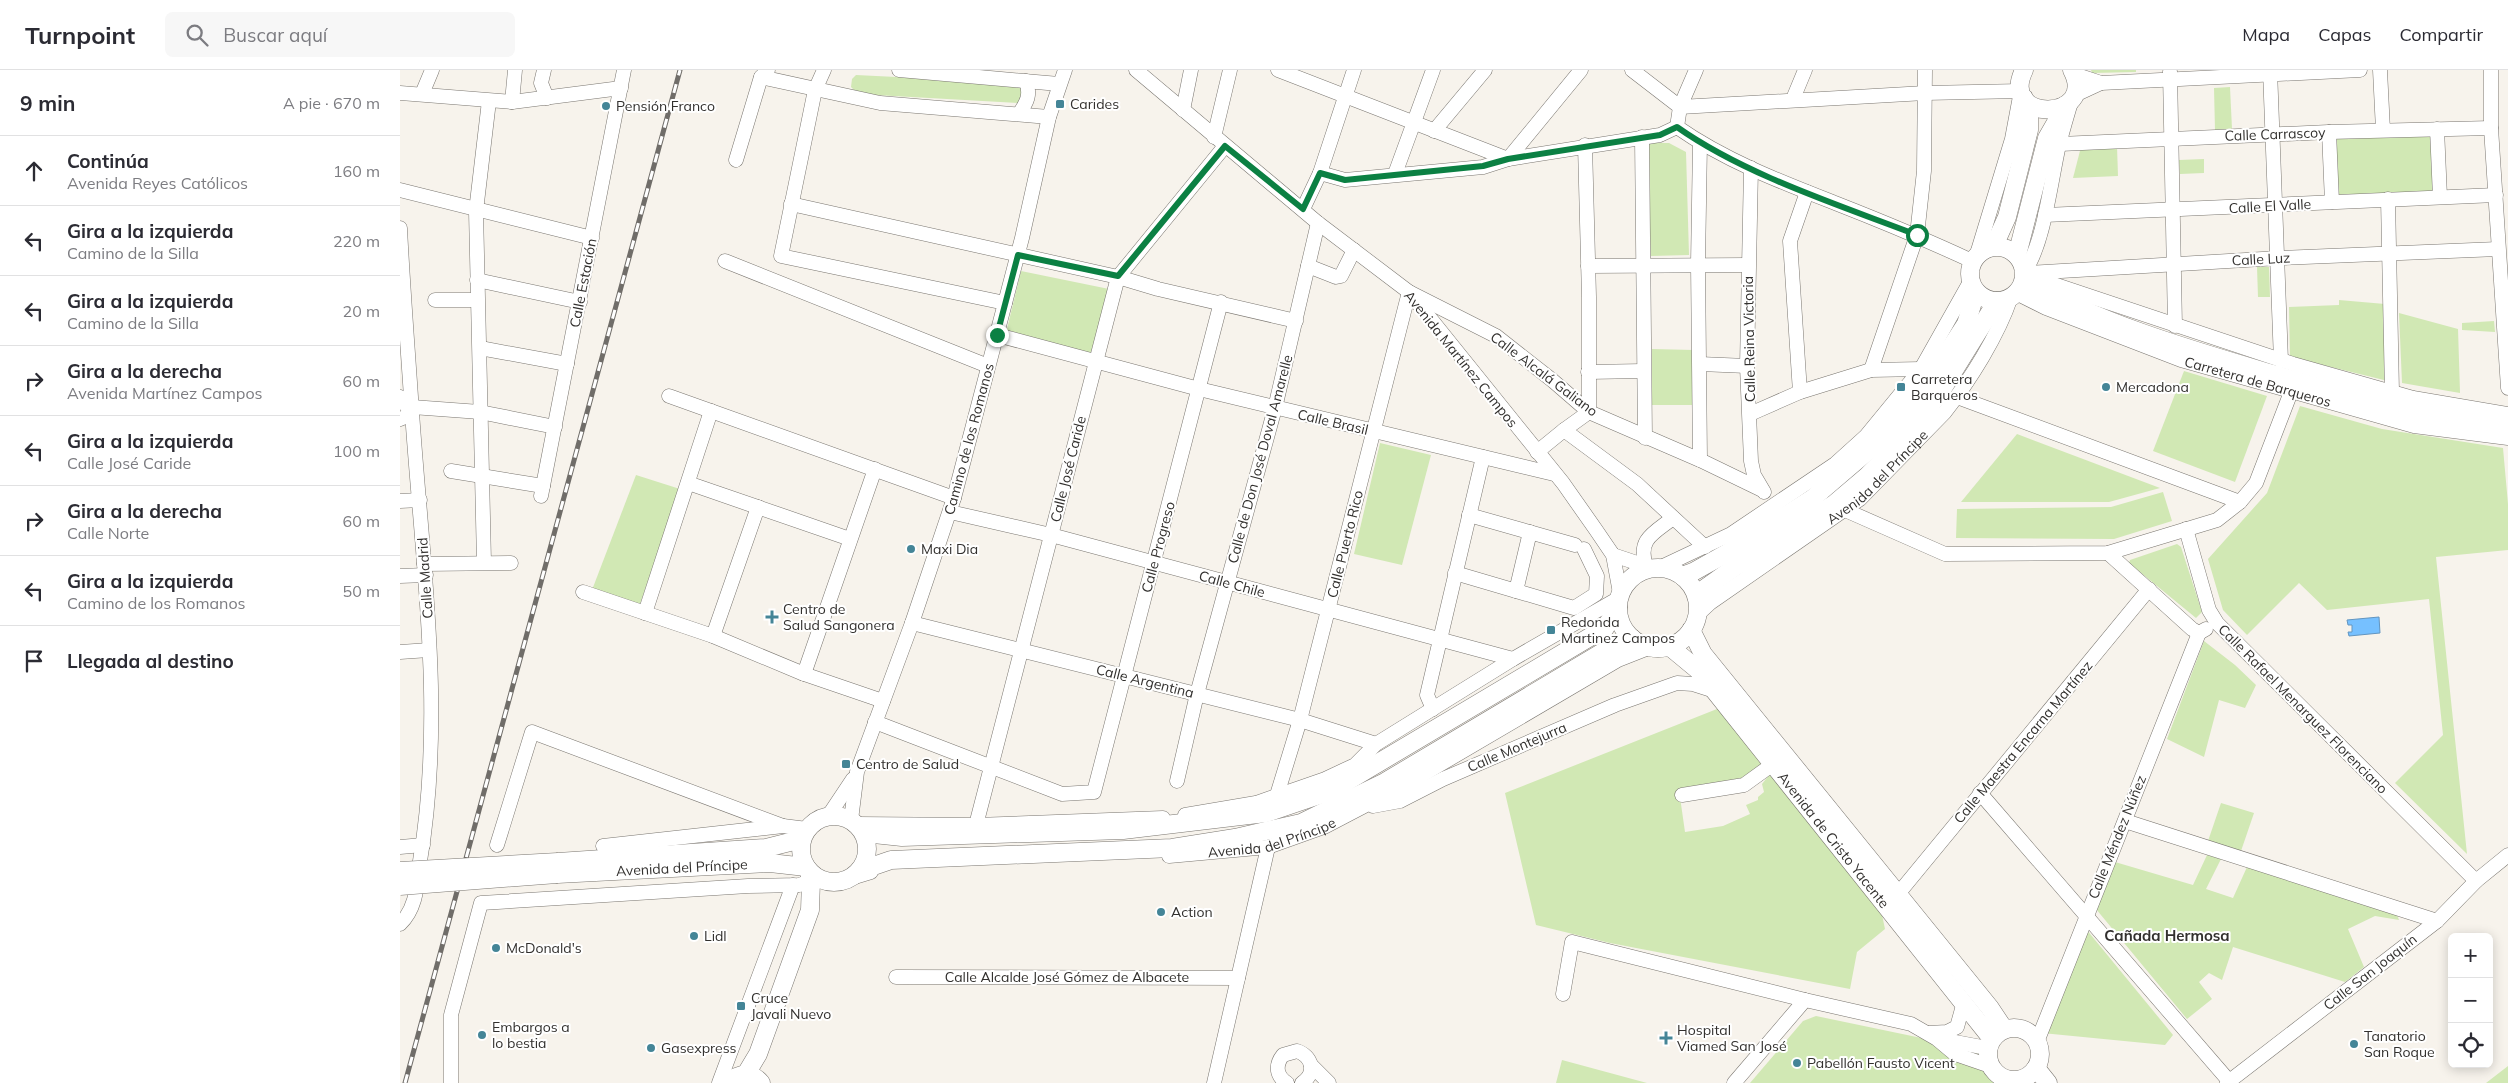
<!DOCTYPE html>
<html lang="es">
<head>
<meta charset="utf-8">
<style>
  :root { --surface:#fff; --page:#f7f7f7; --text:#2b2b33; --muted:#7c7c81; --line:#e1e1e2 }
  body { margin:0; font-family:Mulish,sans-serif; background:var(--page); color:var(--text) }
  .controls { position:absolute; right:15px; bottom:15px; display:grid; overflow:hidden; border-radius:8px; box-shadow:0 2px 12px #0003 }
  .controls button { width:45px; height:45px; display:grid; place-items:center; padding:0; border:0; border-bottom:1px solid var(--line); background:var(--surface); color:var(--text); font:25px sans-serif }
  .stop { position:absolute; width:15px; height:15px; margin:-11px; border:4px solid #0b8043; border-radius:50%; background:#fff }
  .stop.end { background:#0b8043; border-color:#fff; box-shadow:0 1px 5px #0008 }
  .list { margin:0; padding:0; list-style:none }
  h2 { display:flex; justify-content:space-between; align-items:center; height:65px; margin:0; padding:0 20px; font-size:21px }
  h2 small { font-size:16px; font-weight:400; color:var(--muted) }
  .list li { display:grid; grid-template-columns:32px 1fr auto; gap:15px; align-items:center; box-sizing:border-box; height:70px; padding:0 20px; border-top:1px solid var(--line) }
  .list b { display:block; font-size:19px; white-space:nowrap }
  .list p { margin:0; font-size:16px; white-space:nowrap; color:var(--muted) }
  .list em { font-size:16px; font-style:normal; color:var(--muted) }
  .icon { flex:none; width:28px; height:28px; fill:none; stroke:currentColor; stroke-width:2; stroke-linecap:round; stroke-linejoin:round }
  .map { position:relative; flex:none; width:2108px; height:1013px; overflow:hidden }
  header { display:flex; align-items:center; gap:30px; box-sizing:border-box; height:70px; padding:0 25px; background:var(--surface); border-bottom:1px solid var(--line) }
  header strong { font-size:24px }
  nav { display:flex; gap:28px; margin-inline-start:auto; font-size:18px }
  .search { width:350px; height:45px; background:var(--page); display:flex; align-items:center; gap:12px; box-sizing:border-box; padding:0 18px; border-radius:8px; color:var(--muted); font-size:19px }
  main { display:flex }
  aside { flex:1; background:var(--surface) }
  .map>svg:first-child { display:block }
  .green { fill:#d1e8b4 }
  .water { fill:#76c0ff; stroke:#6295c0 }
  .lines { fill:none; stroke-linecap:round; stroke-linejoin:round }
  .minor-casing { stroke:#7a7670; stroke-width:15 }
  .major-casing { stroke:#7a7670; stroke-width:19 }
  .minor { stroke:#fff; stroke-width:14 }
  .major { stroke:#fff; stroke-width:18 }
  .rail-casing { stroke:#706d69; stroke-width:5 }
  .rail { stroke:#fff; stroke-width:3; stroke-dasharray:9; stroke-linecap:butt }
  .major-bridge-casing { stroke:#7a7670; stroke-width:19; stroke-linecap:butt }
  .major-bridge { stroke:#fff; stroke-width:18 }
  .route { stroke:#0b8043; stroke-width:6 }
  .poi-dot { fill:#448597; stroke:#fff; stroke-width:2 }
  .labels { text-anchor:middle; stroke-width:4; stroke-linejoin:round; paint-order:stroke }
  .poi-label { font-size:14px; fill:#32302e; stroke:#fff; text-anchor:start }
  .street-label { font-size:14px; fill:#32302e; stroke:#fff }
  .neighbourhood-label { font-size:15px; font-weight:bold; fill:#32302e; stroke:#fff }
</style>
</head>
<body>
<header>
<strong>Turnpoint</strong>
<div class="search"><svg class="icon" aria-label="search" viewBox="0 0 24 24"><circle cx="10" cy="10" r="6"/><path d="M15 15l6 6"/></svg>Buscar aquí</div>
<nav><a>Mapa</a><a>Capas</a><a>Compartir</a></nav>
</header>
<main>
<aside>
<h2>9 min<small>A pie · 670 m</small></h2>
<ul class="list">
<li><svg class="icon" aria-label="ahead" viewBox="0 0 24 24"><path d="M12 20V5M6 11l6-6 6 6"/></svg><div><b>Continúa</b><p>Avenida Reyes Católicos</p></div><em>160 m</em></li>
<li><svg class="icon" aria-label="left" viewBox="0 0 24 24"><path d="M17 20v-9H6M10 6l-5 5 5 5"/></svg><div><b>Gira a la izquierda</b><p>Camino de la Silla</p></div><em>220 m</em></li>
<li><svg class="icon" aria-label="left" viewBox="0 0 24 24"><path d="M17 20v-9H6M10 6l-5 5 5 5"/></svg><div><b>Gira a la izquierda</b><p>Camino de la Silla</p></div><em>20 m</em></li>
<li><svg class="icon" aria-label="right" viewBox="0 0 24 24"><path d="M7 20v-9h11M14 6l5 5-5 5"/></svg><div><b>Gira a la derecha</b><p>Avenida Martínez Campos</p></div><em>60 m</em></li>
<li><svg class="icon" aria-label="left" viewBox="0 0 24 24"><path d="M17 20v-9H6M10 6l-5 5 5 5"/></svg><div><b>Gira a la izquierda</b><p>Calle José Caride</p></div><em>100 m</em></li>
<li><svg class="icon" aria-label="right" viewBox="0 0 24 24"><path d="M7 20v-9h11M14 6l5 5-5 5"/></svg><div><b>Gira a la derecha</b><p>Calle Norte</p></div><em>60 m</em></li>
<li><svg class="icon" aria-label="left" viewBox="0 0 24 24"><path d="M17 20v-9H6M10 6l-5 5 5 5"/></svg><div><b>Gira a la izquierda</b><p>Camino de los Romanos</p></div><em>50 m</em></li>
<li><svg class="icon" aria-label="arrive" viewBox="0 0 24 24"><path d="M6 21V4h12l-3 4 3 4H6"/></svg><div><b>Llegada al destino</b></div></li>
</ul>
</aside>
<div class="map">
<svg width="2108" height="1013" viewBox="0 0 2108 1013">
  <rect width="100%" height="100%" fill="#f7f3ec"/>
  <g class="green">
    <path d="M1691 0H1736V2L1692 3Z"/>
    <path d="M456 5 617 13 626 23 618 33 458 24 451 17 452 9Z"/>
    <path d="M1830 17 1832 59 1815 60 1814 18Z"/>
    <path d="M2032 63 2035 121 1937 125 1935 66Z"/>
    <path d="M1246 73H1269L1286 82 1289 185 1251 186Z"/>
    <path d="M1717 76 1718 106 1673 108 1681 77Z"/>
    <path d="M1804 89V103L1780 104 1779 90Z"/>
    <path d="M1857 197H1869L1870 227H1858Z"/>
    <path d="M621 201 709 219 691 283 606 263Z"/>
    <path d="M1939 230 1985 234 1988 311 1890 287 1889 237 1939 235Z"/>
    <path d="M1999 243 2058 259 2060 323 2002 313Z"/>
    <path d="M2094 251 2095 262 2062 260V253Z"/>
    <path d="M1252 279 1294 280 1293 335H1252Z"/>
    <path d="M1784 301 1867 326 1835 412 1753 381Z"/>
    <path d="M1900 336 1982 359 2103 378 2108 434V480L2036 487 2067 784 1995 713 2043 665 2029 529 1927 540 1899 513 1847 565 1823 540 1808 489 1867 423Z"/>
    <path d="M1617 364 1760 418 1709 432H1561Z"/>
    <path d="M980 373 1031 385 1002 495 954 484Z"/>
    <path d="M236 405 280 419 239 537 192 520Z"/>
    <path d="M1763 422 1772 451 1714 469 1556 468 1557 439 1711 437Z"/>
    <path d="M1777 474 1781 477 1802 542 1796 548 1729 493 1730 490Z"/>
    <path d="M1804 571 1835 595 1856 615 1845 638 1819 630 1804 687 1767 669Z"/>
    <path d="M1322 637 1368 692 1340 712 1279 720 1285 762 1323 756 1350 744 1346 735 1358 730V727L1364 722 1362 714 1373 700 1481 840 1485 859 1457 882 1450 919 1210 873 1136 855 1105 723Z"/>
    <path d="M1821 733 1854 743 1841 781 1808 771Z"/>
    <path d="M1807 785 1821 789 1806 819 1833 828 1847 797 1997 845 1999 850 1975 846 1948 859 1964 897 1945 912 1833 877 1822 910 1809 903 1799 912 1812 929 1787 949 1696 839 1715 792 1793 815Z"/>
    <path d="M1686 859 1773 965 1765 975 1642 963Z"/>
    <path d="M1416 946 1579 980 1605 1013H1350L1403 951Z"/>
    <path d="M1162 990 1247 1013H1156Z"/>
    <path d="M2108 996V1013H2086Z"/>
  </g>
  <path class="water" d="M1979 547 1980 563 1949 566 1948 562H1952V555H1948L1947 550Z"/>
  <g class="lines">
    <g class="minor-casing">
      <g id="minor">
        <path d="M144 0 141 13 147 28"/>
        <path d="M368 0 361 7 480 33 649 47"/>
        <path d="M424 0 415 20 381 186 605 233"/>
        <path d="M499 0 659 14"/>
        <path d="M736 0 918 153 1009 222 1163 413 1196 460 1213 485 1220 523"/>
        <path d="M878 0 1108 89 1181 0"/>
        <path d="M1232 0 1280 37 1277 57C1324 90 1381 112 1435 133 1481 151 1527 170 1572 191"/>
        <path d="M1296 0 1280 37 1525 23 1621 21 1612 69 1577 184"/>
        <path d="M1675 0 1674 4 1701 13 1960 0"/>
        <path d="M1870 0 1881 291"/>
        <path d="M1980 0 1983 60"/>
        <path d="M2091 0V58L2108 318"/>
        <path d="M1770 2 1775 256"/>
        <path d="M0 23 112 32 221 18"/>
        <path d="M22 24 32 0"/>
        <path d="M1393 29 1405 0"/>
        <path d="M112 32 115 0"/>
        <path d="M783 40 791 0"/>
        <path d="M619 44C627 32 631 25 626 11"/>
        <path d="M2037 59 2040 127"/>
        <path d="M1034 61 1085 0"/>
        <path d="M1929 62 1932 132"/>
        <path d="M814 67 830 0"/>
        <path d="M1242 67 1245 368"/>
        <path d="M1300 73 1298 194 1300 390"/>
        <path d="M1660 74 1929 62 2091 58"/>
        <path d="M336 90 361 7"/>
        <path d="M1351 98 1347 296 1351 391 1354 405 1364 422"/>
        <path d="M920 103 954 0"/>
        <path d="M995 104 1033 0"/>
        <path d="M0 120 192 168"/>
        <path d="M1988 129 1992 322"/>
        <path d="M391 134 718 207 758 219 896 251"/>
        <path d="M903 139 920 103 945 110 1083 97 1108 89 1260 65 1277 57"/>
        <path d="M1645 145 2096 125"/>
        <path d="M0 158C3 219 8 281 12 342 22 491 45 643 20 791 17 814 17 838 0 854"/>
        <path d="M325 191 588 296"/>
        <path d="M908 196 936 207 941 206 954 180"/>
        <path d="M1188 196 1348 195"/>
        <path d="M1624 202C1644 175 1651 109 1659 75 1663 59 1668 42 1673 26L1701 13"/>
        <path d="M1627 203 1879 188 2098 179"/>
        <path d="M1629 206 1893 294 2013 328 2108 344"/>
        <path d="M77 210 180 232"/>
        <path id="s1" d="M1616 223 1646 238 1781 290 2014 356 2108 368"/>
        <path d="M35 230H77"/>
        <path d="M597 265 799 319 1154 404"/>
        <path d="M80 278 167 294"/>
        <path d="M1300 294 1347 296"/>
        <path d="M1471 300 1517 165 1524 101 1525 0"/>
        <path d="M1188 302 1243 301"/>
        <path d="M1400 322 1390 171 1407 122"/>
        <path d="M269 326 554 428"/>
        <path d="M0 327 12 344 0 349"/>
        <path d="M1557 327 1840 432"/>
        <path d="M12 337 80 342 155 357"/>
        <path d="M1350 344 1400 322 1471 300 1521 299"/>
        <path d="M1164 360 1189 342V227L1185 75"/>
        <path d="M1137 382 1164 360 1237 414 1305 477"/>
        <path d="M51 401 143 416"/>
        <path d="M288 413 450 469"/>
        <path d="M141 426 224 0"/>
        <path d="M0 431 20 430"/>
        <path d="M1445 440 1545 484 1708 483 1817 450 1840 432 1856 413 1891 322"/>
        <path d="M550 442 651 465 1113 589"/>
        <path d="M1069 445 1175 475"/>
        <path d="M1786 459 1809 540 1817 553 2076 811"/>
        <path d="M1708 483 1792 559 1799 563 1806 559"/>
        <path d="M1213 485 1252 498"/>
        <path d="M84 492 76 141 89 31"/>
        <path d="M24 494 111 493"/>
        <path d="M1246 496C1237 469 1254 463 1273 448"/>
        <path d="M1259 498 1331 464 1435 394 1466 366 1521 299 1570 212"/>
        <path d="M1055 503 1174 538 1196 524 1197 506 1184 479"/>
        <path d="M0 506 26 505"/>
        <path d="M1116 521 1130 462"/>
        <path d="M183 522 313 566 404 604 483 631"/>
        <path d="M245 543 311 341"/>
        <path id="s2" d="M1296 546 1310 533 1460 429 1545 342C1570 310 1598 266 1611 227"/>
        <path d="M512 553 900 650 976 674"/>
        <path d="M313 566 358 437"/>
        <path d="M0 582 29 580"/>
        <path d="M404 604 475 399"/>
        <path d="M1033 639 1027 625 1083 387"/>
        <path d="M475 652 662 724 694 722 821 232"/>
        <path d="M777 711 797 624 875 338 918 153"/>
        <path d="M1580 723 1829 1011"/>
        <path d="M877 725 900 650 1009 222 1096 266 1152 310 1189 342 1300 390 1362 420"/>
        <path d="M1282 725 1344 715 1373 694"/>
        <path d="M973 736 1000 731 1043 709 1215 635 1277 613 1293 614 1315 621"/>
        <path d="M429 745 453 709"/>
        <path d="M785 745 856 733 925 709 955 695 976 674 1113 589 1219 528"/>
        <path d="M451 750 457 702 512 553 554 428 622 168 649 47 665 0"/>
        <path d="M1725 751 2037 851"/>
        <path d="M457 754 576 755 763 748"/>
        <path d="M576 755 718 207 825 76"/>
        <path d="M97 775 132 662 383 756"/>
        <path d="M203 776 383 756 407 759"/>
        <path d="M0 777 23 775"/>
        <path id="s3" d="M769 786 868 777 924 757 1012 711 1218 590 1251 577"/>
        <path d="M448 809 471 802"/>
        <path d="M1498 824 1749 519"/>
        <path d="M496 907 838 908"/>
        <path d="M1163 924 1172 872 1405 930"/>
        <path d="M1529 963 1547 962 1557 957 1564 932"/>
        <path d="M1539 969 1587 978"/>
        <path d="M1637 972 1799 563"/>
        <path d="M911 995 929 1013"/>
        <path d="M51 1013V945L81 833 348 816 399 815 411 811"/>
        <path d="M319 1013 393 815"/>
        <path d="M814 1013 868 777"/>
        <path d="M887 1013C876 1006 875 995 883 985L897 981C912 986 917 1003 902 1013"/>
        <path d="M1334 1013 1405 930 1511 954 1537 969 1555 984 1590 996"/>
        <path d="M1827 1013 2037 851 2076 811 2108 785"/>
      </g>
    </g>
    <g class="major-casing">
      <g id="major">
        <path d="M1624 0C1598 54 1699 51 1672 0"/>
        <circle cx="1597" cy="204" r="27"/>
        <path d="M1588 178 1598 167 1607 147 1629 60V44L1624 28"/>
        <path d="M1617 185 1647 68 1666 35"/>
        <path d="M1624 210C1697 253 1795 281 1876 305 1953 327 2025 349 2106 355"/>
        <circle cx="1258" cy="538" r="40"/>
        <path d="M1282 506 1293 502 1327 483 1413 428 1482 369 1523 320 1566 254 1576 222"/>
        <path d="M1297 528 1304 519 1335 497 1434 434 1467 406 1493 380 1538 326 1597 231"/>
        <path d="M1291 560 1303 584 1590 938 1604 959"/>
        <path id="s4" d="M1269 576 1298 600 1592 969"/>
        <circle cx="434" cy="779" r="33"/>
        <path d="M464 763 502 767 723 760 866 743 931 721 1205 558 1218 537"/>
        <path d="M158 792 366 778 402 769"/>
        <path d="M459 801 491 790 772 778 835 768 901 753 985 712 1213 576 1232 568"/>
        <path id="s5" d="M157 804 370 793 406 797"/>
        <circle cx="1614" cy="984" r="26"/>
        <path d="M1636 998 1648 1013"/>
        <path d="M346 1004 358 984 410 840 411 811 409 801"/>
        <path d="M329 1013C339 1002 352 1002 361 1013"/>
      </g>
    </g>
    <use href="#minor" class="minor"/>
    <use href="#major" class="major"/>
    <g class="rail-casing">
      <path id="rail" d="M5 1013 280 0"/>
    </g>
    <use href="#rail" class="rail"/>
    <g class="major-bridge-casing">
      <g id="major-bridge">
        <path d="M0 801 158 792"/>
        <path d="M0 816 157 804"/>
      </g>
    </g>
    <use href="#major-bridge" class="major-bridge"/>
  </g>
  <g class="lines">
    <path class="route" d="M597 265 618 185 718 206 825 76 903 139 920 103 945 110 1083 96 1108 89 1260 65 1277 57C1345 105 1439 135 1517 165"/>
  </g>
  <g class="poi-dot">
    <rect x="655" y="29" width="10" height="10" rx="2.5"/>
    <circle cx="206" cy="36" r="5"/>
    <rect x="1496" y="312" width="10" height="10" rx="2.5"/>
    <circle cx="1706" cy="317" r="5"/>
    <circle cx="511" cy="479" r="5"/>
    <path d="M369.5 539.5h5v5h5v5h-5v5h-5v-5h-5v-5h5z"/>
    <rect x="1146" y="555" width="10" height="10" rx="2.5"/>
    <rect x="441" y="689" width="10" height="10" rx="2.5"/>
    <circle cx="761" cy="842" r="5"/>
    <circle cx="294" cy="866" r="5"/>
    <circle cx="96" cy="878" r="5"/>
    <rect x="336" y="931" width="10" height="10" rx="2.5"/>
    <circle cx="82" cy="965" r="5"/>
    <path d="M1263.5 960.5h5v5h5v5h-5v5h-5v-5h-5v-5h5z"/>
    <circle cx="1954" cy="974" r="5"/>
    <circle cx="251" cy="978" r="5"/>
    <circle cx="1397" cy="993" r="5"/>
  </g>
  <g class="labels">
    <g class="poi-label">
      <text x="670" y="39">Carides</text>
      <text x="216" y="41">Pensión Franco</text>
      <text x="1511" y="314">Carretera<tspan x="1511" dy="16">Barqueros</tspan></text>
      <text x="1716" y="322">Mercadona</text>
      <text x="521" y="484">Maxi Dia</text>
      <text x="383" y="544">Centro de<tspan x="383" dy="16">Salud Sangonera</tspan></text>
      <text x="1161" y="557">Redonda<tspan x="1161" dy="16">Martinez Campos</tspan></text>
      <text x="456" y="699">Centro de Salud</text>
      <text x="771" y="847">Action</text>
      <text x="304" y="871">Lidl</text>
      <text x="106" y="883">McDonald's</text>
      <text x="351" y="933">Cruce<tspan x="351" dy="16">Javali Nuevo</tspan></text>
      <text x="92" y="962">Embargos a<tspan x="92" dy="16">lo bestia</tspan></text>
      <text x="1277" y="965">Hospital<tspan x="1277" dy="16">Viamed San José</tspan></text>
      <text x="1964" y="971">Tanatorio<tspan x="1964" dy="16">San Roque</tspan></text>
      <text x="261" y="983">Gasexpress</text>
      <text x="1407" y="998">Pabellón Fausto Vicent</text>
    </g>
    <g class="street-label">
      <text transform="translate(1875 64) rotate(-2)" y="5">Calle Carrascoy</text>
      <text transform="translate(1870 136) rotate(-3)" y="5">Calle El Valle</text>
      <text transform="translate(1861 189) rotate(-3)" y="5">Calle Luz</text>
      <text transform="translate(183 213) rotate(-79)" y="5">Calle Estación</text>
      <text transform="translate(1349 269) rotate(-91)" y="5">Calle Reina Victoria</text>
      <text transform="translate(1061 289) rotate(51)" y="5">Avenida Martínez Campos</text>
      <text transform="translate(1144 304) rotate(37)" y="5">Calle Alcalá Galiano</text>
      <text dy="5" stroke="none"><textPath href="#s1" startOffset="258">Carretera de Barqueros</textPath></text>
      <text transform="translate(933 352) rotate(13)" y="5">Calle Brasil</text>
      <text transform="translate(569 369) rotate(-75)" y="5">Camino de los Romanos</text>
      <text transform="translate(860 389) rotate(-75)" y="5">Calle de Don José Doval Amarelle</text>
      <text transform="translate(668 399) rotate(-76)" y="5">Calle José Caride</text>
      <text dy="5" stroke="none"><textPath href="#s2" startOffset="229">Avenida del Príncipe</textPath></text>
      <text transform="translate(945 474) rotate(-76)" y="5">Calle Puerto Rico</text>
      <text transform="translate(758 477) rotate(-75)" y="5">Calle Progreso</text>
      <text transform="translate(25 508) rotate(-94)" y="5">Calle Madrid</text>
      <text transform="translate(832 514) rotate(15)" y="5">Calle Chile</text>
      <text transform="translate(745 611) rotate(14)" y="5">Calle Argentina</text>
      <text transform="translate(1903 639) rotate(45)" y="5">Calle Rafael Menarguez Florenciano</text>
      <text transform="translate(1623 672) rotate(-50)" y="5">Calle Maestra Encarna Martínez</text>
      <text transform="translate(1117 677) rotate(-23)" y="5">Calle Montejurra</text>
      <text dy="5" stroke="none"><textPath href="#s3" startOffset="105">Avenida del Príncipe</textPath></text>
      <text transform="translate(1717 767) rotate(-68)" y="5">Calle Méndez Núñez</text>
      <text dy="5" stroke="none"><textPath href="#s4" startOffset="255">Avenida de Cristo Yacente</textPath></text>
      <text dy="5" stroke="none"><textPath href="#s5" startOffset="125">Avenida del Príncipe</textPath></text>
      <text transform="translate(1970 902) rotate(-38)" y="5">Calle San Joaquín</text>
      <text x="667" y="912">Calle Alcalde José Gómez de Albacete</text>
    </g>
    <g class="neighbourhood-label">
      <text x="1767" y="871">Cañada Hermosa</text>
    </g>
  </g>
</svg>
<div class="controls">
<button>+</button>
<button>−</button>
<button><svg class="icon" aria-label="locate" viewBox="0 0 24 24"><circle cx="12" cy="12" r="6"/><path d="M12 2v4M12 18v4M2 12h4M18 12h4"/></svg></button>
</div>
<div class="stop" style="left:1517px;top:165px"></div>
<div class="stop end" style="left:597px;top:265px"></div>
</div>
</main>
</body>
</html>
